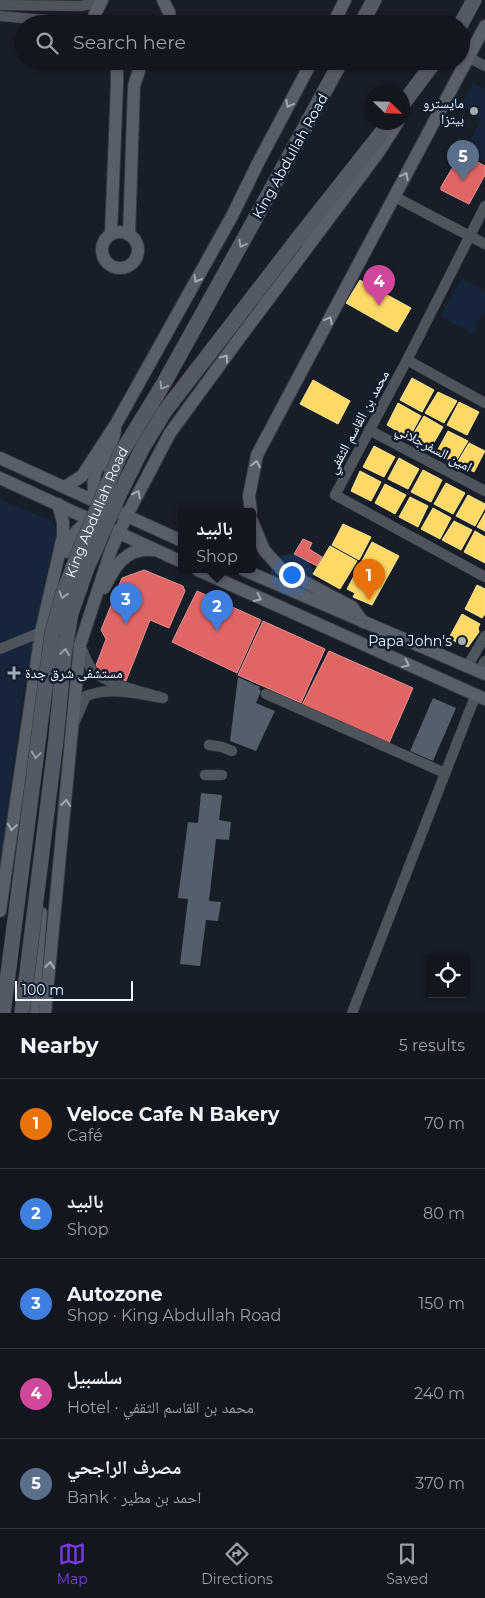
<!DOCTYPE html>
<html lang="en">
<head>
<meta charset="utf-8">
<style>
  :root { --surface:#12161e; --page:#1f232b; --text:#f1f3f6; --muted:#9c9fa4; --line:#31353c; --accent:#7c3aed }
  body { margin:0; font-family:Montserrat,"Noto Naskh Arabic",sans-serif; background:var(--page); color:var(--text) }
  .controls { position:absolute; right:15px; bottom:15px; display:grid; overflow:hidden; border-radius:5px; box-shadow:0 1px 4px #0004 }
  .controls button { width:45px; height:45px; display:grid; place-items:center; padding:0; border:0; border-bottom:1px solid var(--line); background:var(--surface); color:var(--text); font:25px sans-serif }
  .compass { position:absolute; left:365px; top:85px; width:45px; height:45px; border-radius:50%; background:var(--surface); box-shadow:0 1px 4px #0004; rotate:113deg }
  .scale { position:absolute; left:15px; bottom:12px; width:118px; box-sizing:border-box; padding-left:5px; border:2px solid #eef5ff; border-top:0; font-size:14px; line-height:18px; white-space:nowrap; color:#eef5ff; -webkit-text-stroke:4px #121d2e; paint-order:stroke }
  .you { position:absolute; left:291px; top:574px; width:18px; height:18px; margin:-12px; border:4px solid #fff; border-radius:50%; background:#1a73e8; box-shadow:0 0 0 8px #1a73e833 }
  .badge { display:grid; place-items:center; width:32px; height:32px; border-radius:50%; background:var(--accent); color:#fff; font-size:16px; font-weight:700 }
  .pin { position:absolute; translate:-50% -41px; filter:drop-shadow(0 1px 2px #0008) }
  .pin::after { content:''; position:absolute; top:26px; width:18px; height:15px; background:inherit; clip-path:polygon(0 0,100% 0,50% 100%) }
  .popup { position:absolute; left:178px; top:508px; width:78px; height:65px; box-sizing:border-box; display:grid; place-content:center; border-radius:5px; background:var(--surface); filter:drop-shadow(0 1px 4px #0005); font-size:16px; white-space:nowrap; color:var(--muted) }
  .popup b { font-size:19px; color:var(--text) }
  .popup::after { content:''; position:absolute; left:50%; top:100%; margin-left:-10px; border:10px solid transparent; border-top-color:var(--surface) }
  .list { margin:0; padding:0; list-style:none }
  h2 { display:flex; justify-content:space-between; align-items:center; height:65px; margin:0; padding:0 20px; font-size:21px }
  h2 small { font-size:16px; font-weight:400; color:var(--muted) }
  .list li { display:grid; grid-template-columns:32px 1fr auto; gap:15px; align-items:center; box-sizing:border-box; height:90px; padding:0 20px; border-top:1px solid var(--line) }
  .list b { display:block; font-size:19px; white-space:nowrap }
  .list p { margin:0; font-size:16px; white-space:nowrap; color:var(--muted) }
  .list em { font-size:16px; font-style:normal; color:var(--muted) }
  .icon { flex:none; width:28px; height:28px; fill:none; stroke:currentColor; stroke-width:2; stroke-linecap:round; stroke-linejoin:round }
  .map { position:relative; flex:none; width:485px; height:1013px; overflow:hidden }
  .search { position:absolute; background:var(--surface); box-shadow:0 1px 4px #0004; left:15px; right:15px; top:15px; height:55px; display:flex; align-items:center; gap:12px; box-sizing:border-box; padding:0 18px; border-radius:28px; color:var(--muted); font-size:19px }
  .sheet { height:515px; background:var(--surface) }
  nav { display:flex; justify-content:space-around; align-items:center; box-sizing:border-box; height:70px; border-top:1px solid var(--line); background:var(--surface); font-size:14px; color:var(--muted) }
  nav a { display:grid; justify-items:center; gap:2px }
  nav .on { color:var(--accent) }
  .map>svg:first-child { display:block }
  .built { fill:#17253a }
  .homes { fill:#ffd966; stroke:#fae194 }
  .shops { fill:#e06666; stroke:#e49194 }
  .building { fill:#555e6b }
  .lines { fill:none; stroke-linecap:round; stroke-linejoin:round }
  .minor-casing { stroke:#333940; stroke-width:11 }
  .major-casing { stroke:#333940; stroke-width:14 }
  .highway-casing { stroke:#333940; stroke-width:16 }
  .minor { stroke:#4e545b; stroke-width:10 }
  .major { stroke:#585f69; stroke-width:12 }
  .highway { stroke:#545a65; stroke-width:15 }
  .highway-bridge-casing { stroke:#333940; stroke-width:16; stroke-linecap:butt }
  .highway-bridge { stroke:#545a65; stroke-width:15 }
  .oneway { stroke:#a3aab4 }
  .oneway2 { stroke:#99a0aa }
  .poi-dot { fill:#a3aab4; stroke:#121d2e; stroke-width:2 }
  .labels { text-anchor:middle; stroke-width:5; stroke-linejoin:round; paint-order:stroke }
  .poi-label { font-size:14px; fill:#eef5ff; stroke:#121d2e; text-anchor:end }
  .street-label { font-size:14px; fill:#eef5ff; stroke:#121d2e }
</style>
</head>
<body>
<div class="map">
<svg width="485" height="1013" viewBox="0 0 485 1013">
  <rect width="100%" height="100%" fill="#181e28"/>
  <g class="built">
    <path d="M473 83 485 89V162L465 150 481 120 461 106Z"/>
    <path d="M462 278 485 292V309L473 334 440 316Z"/>
    <path d="M0 499 53 522 58 531 50 558 23 693 0 868Z"/>
  </g>
  <g class="homes">
    <path d="M360 280 411 308 397 332 346 303Z"/>
    <path d="M412 378 434 390 422 412 400 400Z"/>
    <path d="M313 380 350 401 338 424 300 404Z"/>
    <path d="M438 392 457 401 444 423 425 413Z"/>
    <path d="M459 402 479 412 467 435 447 425Z"/>
    <path d="M398 403 421 416 409 438 387 425Z"/>
    <path d="M424 416 443 427 430 449 411 438Z"/>
    <path d="M448 431 468 441 455 463 436 453Z"/>
    <path d="M469 443 485 451 474 472 457 463Z"/>
    <path d="M374 446 395 457 384 477 363 467Z"/>
    <path d="M399 458 419 469 408 489 388 479Z"/>
    <path d="M423 470 442 480 431 502 411 492Z"/>
    <path d="M360 471 381 482 371 501 351 491Z"/>
    <path d="M446 483 465 493 453 514 434 504Z"/>
    <path d="M385 484 406 495 395 514 375 503Z"/>
    <path d="M468 495 485 504V508L475 526 456 516Z"/>
    <path d="M410 497 428 506 418 527 399 517Z"/>
    <path d="M433 508 451 518 440 539 421 529Z"/>
    <path d="M485 513V531L477 527Z"/>
    <path d="M454 521 472 530 461 550 442 540Z"/>
    <path d="M343 524 371 537 359 560 332 545Z"/>
    <path d="M475 531 485 537V563L464 552Z"/>
    <path d="M372 542 399 556 372 605 353 597 355 593 347 589Z"/>
    <path d="M330 546 357 561 340 589 313 574Z"/>
    <path d="M477 585 485 589V614L482 618 465 609Z"/>
    <path d="M462 614 480 624 478 628 479 632 468 647 450 639V636Z"/>
  </g>
  <g class="shops">
    <path d="M461 153 485 166V175L469 204 441 190V187Z"/>
    <path d="M303 539 312 543 309 549 322 557 317 566 294 554Z"/>
    <path d="M144 570 183 586 185 591 169 628 150 620 126 681 95 668 106 639 101 630 122 578Z"/>
    <path d="M197 591 261 620 237 673 172 642Z"/>
    <path d="M263 621 325 649 301 703 238 675Z"/>
    <path d="M329 651 413 688 389 743 302 705Z"/>
  </g>
  <g class="building">
    <path d="M238 677 260 687 259 689 261 691 256 703 275 711 256 751 230 741Z"/>
    <path d="M433 698 456 708 433 761 410 751Z"/>
    <path d="M201 793 222 795 219 820 231 822 229 840 216 839 209 901 221 902 218 921 206 920 200 966 180 964 188 899 178 898 188 822 198 823Z"/>
  </g>
  <g class="lines">
    <g class="minor-casing">
      <g id="minor">
        <path d="M0 5 81 6 100 2"/>
        <path d="M0 16 68 22 73 24"/>
        <path d="M468 57 485 66"/>
        <path d="M395 197 485 244"/>
        <path d="M485 206 407 360 335 495 485 577"/>
        <path d="M407 360 485 403"/>
        <path d="M369 430 485 491"/>
        <path d="M0 649 41 632"/>
        <path d="M467 667 485 636"/>
        <path d="M479 672 485 661"/>
        <path d="M266 694 445 773"/>
        <path d="M75 721 86 696C111 686 137 694 163 698 147 693 102 683 92 670 87 663 84 653 80 645"/>
        <path d="M209 745 222 747 232 751"/>
        <path d="M205 775H222"/>
        <path d="M352 1013 476 694"/>
      </g>
    </g>
    <g class="major-casing">
      <g id="major">
        <path d="M163 0 169 12 170 24"/>
        <path d="M94 24 95 14 102 0"/>
        <path d="M333 24 345 0"/>
        <path d="M129 61H133"/>
        <circle cx="120" cy="250" r="18"/>
        <path d="M111 234 117 85V61"/>
        <path d="M129 235 134 86 142 61"/>
        <path d="M0 458 182 541"/>
        <path d="M108 467C106 454 114 442 115 429"/>
        <path d="M0 478 182 562"/>
        <path d="M65 487 82 476 116 424 232 216 258 163 312 61"/>
        <path d="M98 506C90 488 94 472 102 456"/>
        <path d="M251 512 249 496 257 455 485 26"/>
        <path d="M252 521 264 550 282 570 352 607 363 622"/>
        <path d="M66 552C72 536 78 522 99 521"/>
        <path d="M198 570 485 699"/>
        <path d="M244 570 485 674"/>
        <path d="M104 588C115 566 126 547 153 550"/>
        <path d="M0 911 41 632 63 536V522L58 504"/>
        <path d="M33 1013 41 913"/>
        <path d="M45 1013 80 645 111 550 127 515 170 433 241 336 378 153 398 122"/>
      </g>
    </g>
    <g class="highway-casing">
      <g id="highway">
        <path d="M361 24 374 0"/>
        <path d="M461 24 474 0"/>
        <path d="M402 105 435 61"/>
        <path d="M265 201 341 61"/>
        <path d="M296 241 390 122"/>
      </g>
    </g>
    <use href="#minor" class="minor"/>
    <use href="#major" class="major"/>
    <use href="#highway" class="highway"/>
    <g class="highway-bridge-casing">
      <g id="highway-bridge">
        <path id="s1" d="M3 1013 52 634 63 594 81 547 120 455 164 383 265 201"/>
        <path d="M22 1013 56 739 64 655 71 613 87 568 119 495 143 447 165 411 296 241"/>
      </g>
    </g>
    <use href="#highway-bridge" class="highway-bridge"/>
  </g>
  <defs><path id="oneway-chevron" d="M-2-3.5L2.5 0L-2 3.5" fill="none" stroke-width="1.6" stroke-linecap="round" stroke-linejoin="round" transform="scale(1.25)"/></defs>
  <g class="oneway">
    <use href="#oneway-chevron" transform="translate(289 104) rotate(118)"/>
    <use href="#oneway-chevron" transform="translate(405 176) rotate(-62)"/>
    <use href="#oneway-chevron" transform="translate(197 279) rotate(119)"/>
    <use href="#oneway-chevron" transform="translate(329 320) rotate(-62)"/>
    <use href="#oneway-chevron" transform="translate(225 358) rotate(-54)"/>
    <use href="#oneway-chevron" transform="translate(256 464) rotate(-79)"/>
    <use href="#oneway-chevron" transform="translate(137 494) rotate(-63)"/>
    <use href="#oneway-chevron" transform="translate(258 598) rotate(24)"/>
    <use href="#oneway-chevron" transform="translate(406 664) rotate(24)"/>
    <use href="#oneway-chevron" transform="translate(66 803) rotate(-84)"/>
    <use href="#oneway-chevron" transform="translate(12 827) rotate(98)"/>
    <use href="#oneway-chevron" transform="translate(50 965) rotate(-84)"/>
  </g>
  <g class="oneway2">
    <use href="#oneway-chevron" transform="translate(242 244) rotate(119)"/>
    <use href="#oneway-chevron" transform="translate(163 386) rotate(121)"/>
    <use href="#oneway-chevron" transform="translate(63 595) rotate(107)"/>
    <use href="#oneway-chevron" transform="translate(65 652) rotate(-82)"/>
    <use href="#oneway-chevron" transform="translate(36 755) rotate(98)"/>
  </g>
  <g class="poi-dot">
    <circle cx="474" cy="111" r="5"/>
    <circle cx="462" cy="641" r="5"/>
    <path d="M11.5 665.5h5v5h5v5h-5v5h-5v-5h-5v-5h5z"/>
  </g>
  <g class="labels">
    <g class="poi-label">
      <text x="464" y="108">مايسترو<tspan x="464" dy="16">بيتزا</tspan></text>
      <text x="452" y="646">Papa John's</text>
      <text x="25" y="678" text-anchor="start">مستشفى شرق جدة</text>
    </g>
    <g class="street-label">
      <text transform="translate(290 156) rotate(-61)" y="5">King Abdullah Road</text>
      <text transform="translate(358 422) rotate(-62)" y="5">محمد بن القاسم الثقفي</text>
      <text transform="translate(434 448) rotate(28)" y="5">امين السفرجلاني</text>
      <text dy="5" stroke="none"><textPath href="#s1" startOffset="512">King Abdullah Road</textPath></text>
    </g>
  </g>
</svg>
<div class="controls">
<button><svg class="icon" aria-label="locate" viewBox="0 0 24 24"><circle cx="12" cy="12" r="6"/><path d="M12 2v4M12 18v4M2 12h4M18 12h4"/></svg></button>
</div>
<svg class="compass" viewBox="-18 -18 36 36"><path d="M0-13l5 13h-10z" fill="#e53935"/><path d="M0 13l5-13h-10z" fill="#9c9fa4"/></svg>
<div class="scale">100 m</div>
<div class="you"></div>
<div class="pin badge" style="left:369px;top:600px;background:#e8710a">1</div>
<div class="pin badge" style="left:217px;top:631px;background:#3f7fe0">2</div>
<div class="popup"><b>بالبيد</b>Shop</div>
<div class="pin badge" style="left:126px;top:624px;background:#3f7fe0">3</div>
<div class="pin badge" style="left:379px;top:306px;background:#d1479c">4</div>
<div class="pin badge" style="left:463px;top:181px;background:#5c6f8a">5</div>
<div class="search"><svg class="icon" aria-label="search" viewBox="0 0 24 24"><circle cx="10" cy="10" r="6"/><path d="M15 15l6 6"/></svg>Search here</div>
</div>
<section class="sheet">
<h2>Nearby<small>5 results</small></h2>
<ul class="list">
<li><span class="badge" style="background:#e8710a">1</span><div><b>Veloce Cafe N Bakery</b><p>Café</p></div><em>70 m</em></li>
<li><span class="badge" style="background:#3f7fe0">2</span><div><b>بالبيد</b><p>Shop</p></div><em>80 m</em></li>
<li><span class="badge" style="background:#3f7fe0">3</span><div><b>Autozone</b><p>Shop · King Abdullah Road</p></div><em>150 m</em></li>
<li><span class="badge" style="background:#d1479c">4</span><div><b>سلسبيل</b><p>Hotel · محمد بن القاسم الثقفي</p></div><em>240 m</em></li>
<li><span class="badge" style="background:#5c6f8a">5</span><div><b>مصرف الراجحي</b><p>Bank · احمد بن مطير</p></div><em>370 m</em></li>
</ul>
</section>
<nav>
<a class="on"><svg class="icon" aria-label="map" viewBox="0 0 24 24"><path d="M3 6l6-2 6 2 6-2v14l-6 2-6-2-6 2zM9 4v14M15 6v14"/></svg>Map</a>
<a><svg class="icon" aria-label="directions" viewBox="0 0 24 24"><path d="M12 3l9 9-9 9-9-9zM9 14v-3h6M13 9l2 2-2 2"/></svg>Directions</a>
<a><svg class="icon" aria-label="saved" viewBox="0 0 24 24"><path d="M7 4h10v16l-5-4-5 4z"/></svg>Saved</a>
</nav>
</body>
</html>
